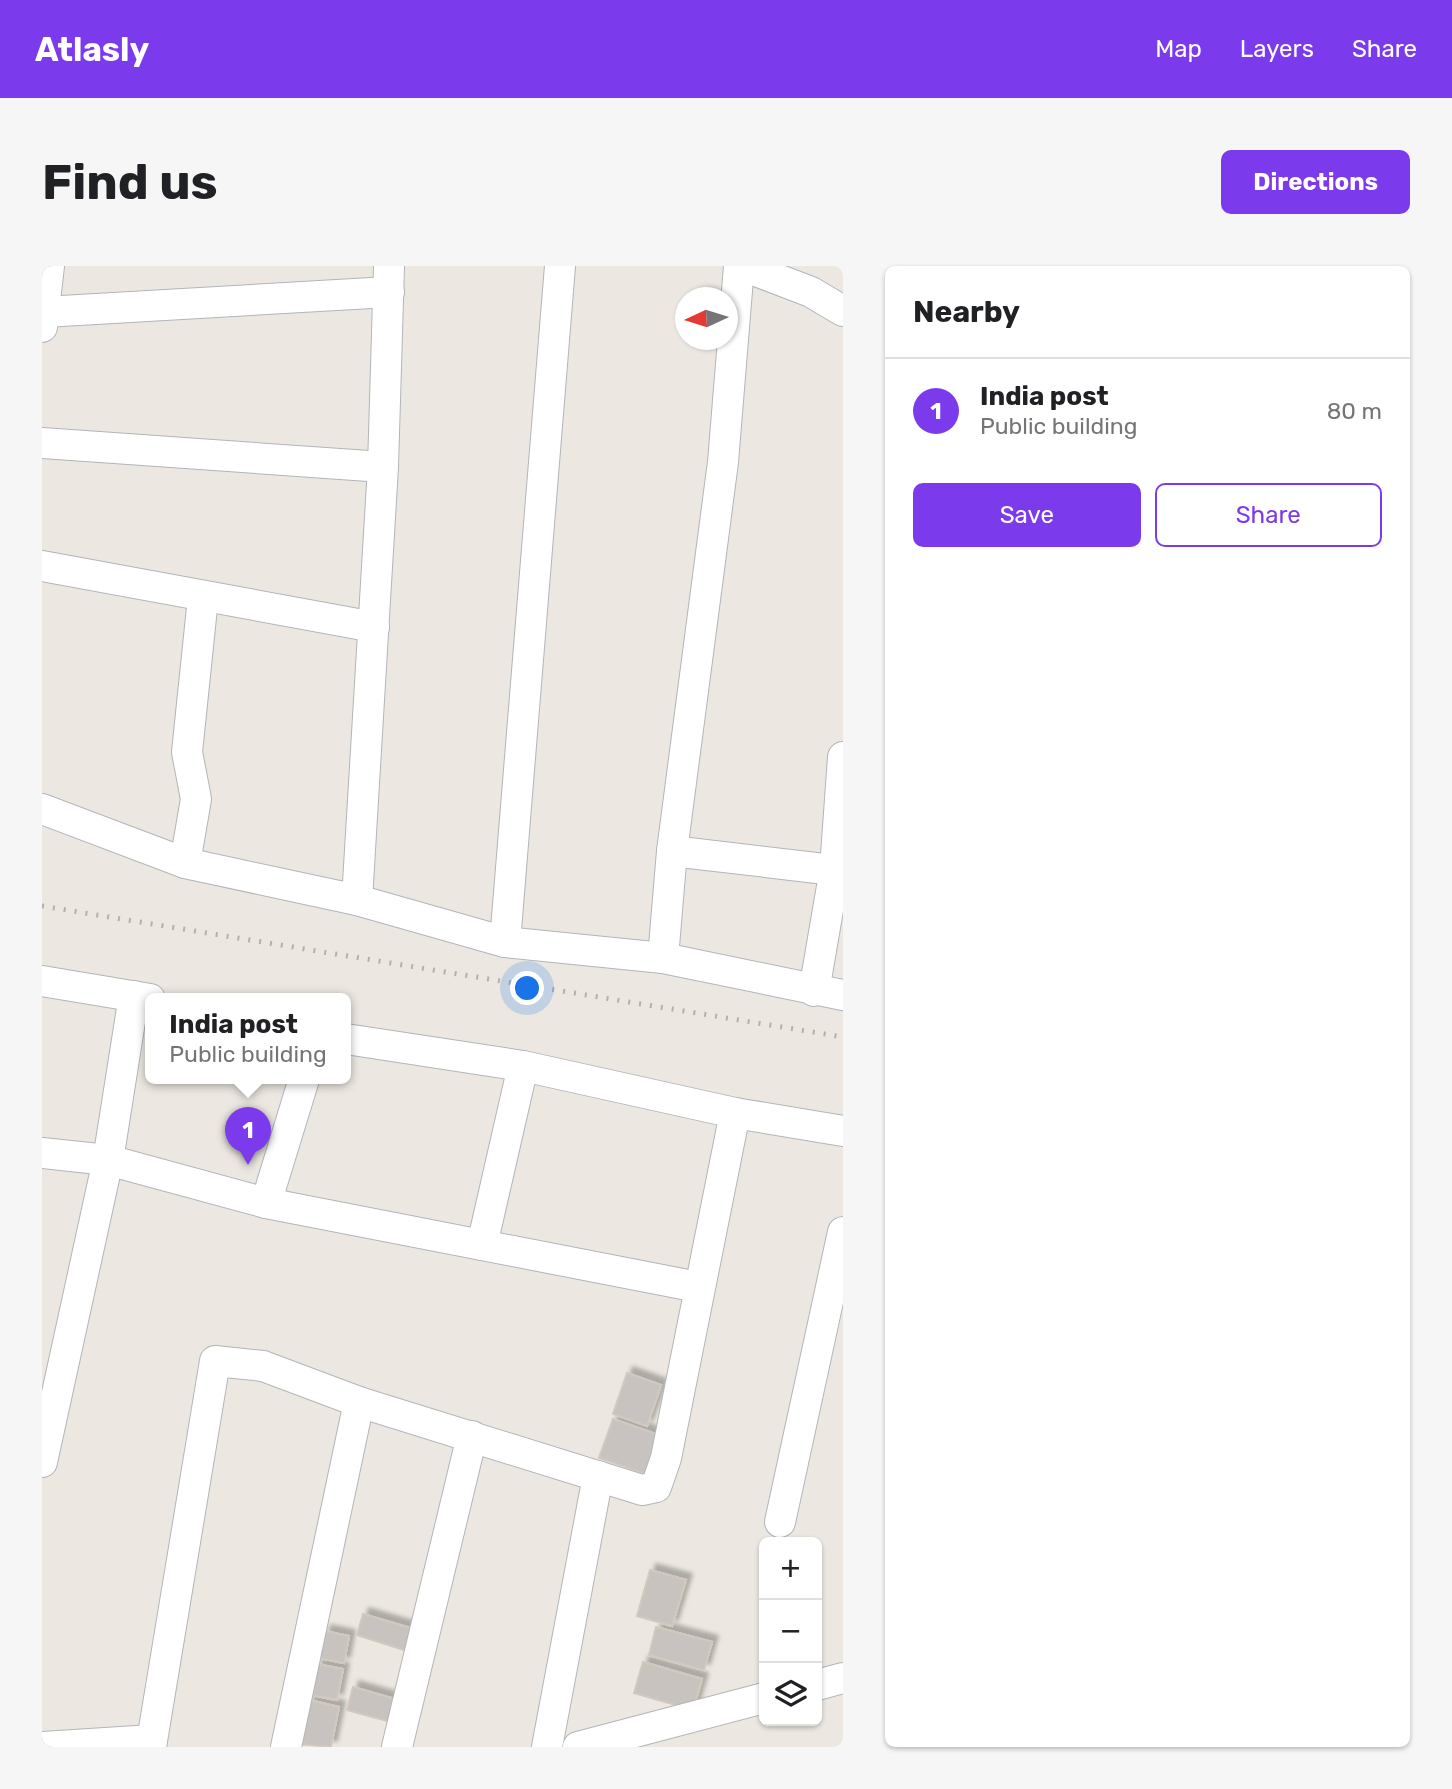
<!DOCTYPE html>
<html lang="en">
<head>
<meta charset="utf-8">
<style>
  :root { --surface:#fff; --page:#f6f6f6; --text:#202124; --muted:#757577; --line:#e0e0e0; --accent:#7c3aed }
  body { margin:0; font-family:Rubik,sans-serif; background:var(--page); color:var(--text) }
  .controls { position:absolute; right:21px; bottom:21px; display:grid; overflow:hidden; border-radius:10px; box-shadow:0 2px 5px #0004 }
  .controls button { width:63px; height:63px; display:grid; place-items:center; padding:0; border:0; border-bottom:2px solid var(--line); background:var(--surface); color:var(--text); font:35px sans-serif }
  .compass { position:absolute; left:633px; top:21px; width:63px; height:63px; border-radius:50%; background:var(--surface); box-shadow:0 2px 5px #0004; rotate:266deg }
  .you { position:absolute; left:486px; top:723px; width:24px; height:24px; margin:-18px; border:5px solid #fff; border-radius:50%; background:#1a73e8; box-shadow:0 0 0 10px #1a73e833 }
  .badge { display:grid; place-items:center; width:46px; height:46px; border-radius:50%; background:var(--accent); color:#fff; font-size:23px; font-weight:700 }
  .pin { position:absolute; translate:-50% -58px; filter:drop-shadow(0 2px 4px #0008) }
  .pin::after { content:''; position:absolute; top:37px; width:24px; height:21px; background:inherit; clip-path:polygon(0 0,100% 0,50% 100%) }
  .popup { position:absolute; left:103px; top:727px; width:206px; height:91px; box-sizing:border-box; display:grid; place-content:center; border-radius:10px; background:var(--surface); filter:drop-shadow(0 2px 5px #0005); font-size:23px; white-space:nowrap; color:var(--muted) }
  .popup b { font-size:26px; color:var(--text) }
  .popup::after { content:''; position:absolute; left:50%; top:100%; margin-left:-14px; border:14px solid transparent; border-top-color:var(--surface) }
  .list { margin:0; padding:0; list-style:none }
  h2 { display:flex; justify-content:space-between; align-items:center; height:91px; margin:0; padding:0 28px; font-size:30px }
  h2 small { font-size:23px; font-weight:400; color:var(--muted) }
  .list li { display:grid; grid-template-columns:46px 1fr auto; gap:21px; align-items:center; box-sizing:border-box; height:105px; padding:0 28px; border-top:2px solid var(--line) }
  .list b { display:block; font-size:26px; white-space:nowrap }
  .list p { margin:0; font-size:23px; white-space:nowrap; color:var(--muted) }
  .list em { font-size:23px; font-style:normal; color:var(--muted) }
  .actions { display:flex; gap:14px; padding:21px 28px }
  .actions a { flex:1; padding:16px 0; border:2px solid var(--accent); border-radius:10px; text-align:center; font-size:24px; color:var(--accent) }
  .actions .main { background:var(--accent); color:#fff }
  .icon { flex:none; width:38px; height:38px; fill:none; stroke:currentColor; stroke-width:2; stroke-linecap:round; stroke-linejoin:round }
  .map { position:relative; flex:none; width:801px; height:1481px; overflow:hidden; border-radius:10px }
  header { display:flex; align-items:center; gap:42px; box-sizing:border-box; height:98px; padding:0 35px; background:var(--accent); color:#fff }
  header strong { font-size:33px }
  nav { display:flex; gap:38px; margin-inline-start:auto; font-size:24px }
  .intro { display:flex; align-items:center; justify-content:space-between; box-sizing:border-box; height:168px; padding:0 42px }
  h1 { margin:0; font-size:49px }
  .button { padding:18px 32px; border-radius:10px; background:var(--accent); color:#fff; font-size:24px; font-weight:700 }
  main { display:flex; gap:42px; padding:0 42px }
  aside { flex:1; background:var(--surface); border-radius:10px; box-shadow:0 2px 5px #0004 }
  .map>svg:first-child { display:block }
  .building { fill:#c8c3be; stroke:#d1c9c0; stroke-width:2; filter:url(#shadow) }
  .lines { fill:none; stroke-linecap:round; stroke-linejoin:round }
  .minor-casing { stroke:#b2b5b9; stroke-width:32 }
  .minor { stroke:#fff; stroke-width:30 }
  .rail { stroke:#b0b1b2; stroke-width:5; stroke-dasharray:2 9; stroke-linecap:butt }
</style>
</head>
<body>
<header>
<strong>Atlasly</strong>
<nav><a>Map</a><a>Layers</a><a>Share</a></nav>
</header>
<div class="intro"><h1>Find us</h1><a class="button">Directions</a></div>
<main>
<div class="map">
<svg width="801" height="1481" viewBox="0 0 801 1481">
  <defs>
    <filter id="shadow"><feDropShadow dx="6" dy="-6" stdDeviation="2" flood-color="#0004"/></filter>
  </defs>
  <rect width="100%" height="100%" fill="#ece8e1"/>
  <g class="building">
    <path d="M585 1107 619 1119 605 1160 571 1148Z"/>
    <path d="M571 1153 617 1169 604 1208 557 1192Z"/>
    <path d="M608 1304 644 1314 630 1360 595 1350Z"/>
    <path d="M321 1348 375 1364 368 1386 315 1369Z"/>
    <path d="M614 1361 670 1376 662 1404 607 1389Z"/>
    <path d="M283 1365 307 1370 302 1397 277 1392Z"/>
    <path d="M601 1396 660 1413 651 1444 592 1427Z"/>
    <path d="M275 1398 301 1403 295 1434 269 1429Z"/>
    <path d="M311 1421 356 1434 349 1456 305 1444Z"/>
    <path d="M267 1434 297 1441 289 1481 258 1478Z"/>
  </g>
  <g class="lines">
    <g class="minor-casing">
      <g id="minor">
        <path d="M701 0 769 26 801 45"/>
        <path d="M2 46 347 26"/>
        <path d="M0 61 7 0"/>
        <path d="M0 177 341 201"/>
        <path d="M0 300 332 361"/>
        <path d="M0 543 143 597 315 634 463 676 621 692 801 729"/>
        <path d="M630 585 801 605"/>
        <path d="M143 597 154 533 145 486 161 332"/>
        <path d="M315 634 341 201 347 0"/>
        <path d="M463 676 518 0"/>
        <path d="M621 692 630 585 681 196 697 0"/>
        <path d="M0 715 108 733"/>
        <path d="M772 725 793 603 801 491"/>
        <path d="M304 773 481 800 693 847 801 865"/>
        <path d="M0 887 66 894 224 937 656 1021"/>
        <path d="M224 937 262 813"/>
        <path d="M440 979 481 800"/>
        <path d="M0 1196 66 894 92 730"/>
        <path d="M738 1256 801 966"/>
        <path d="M775 1419 801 1412"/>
        <path d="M0 1481 110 1474"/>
        <path d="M109 1481 173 1095 221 1100 317 1136 600 1224 614 1221 624 1192 693 847"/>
        <path d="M244 1481 317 1136"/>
        <path d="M355 1481 430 1170"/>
        <path d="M505 1481 556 1210"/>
        <path d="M536 1481 722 1432"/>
      </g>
    </g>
    <use href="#minor" class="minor"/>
    <path class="rail" d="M0 640 801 771"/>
  </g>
</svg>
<div class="controls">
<button>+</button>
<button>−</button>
<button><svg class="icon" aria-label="layers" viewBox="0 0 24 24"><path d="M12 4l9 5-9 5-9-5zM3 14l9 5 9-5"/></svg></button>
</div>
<svg class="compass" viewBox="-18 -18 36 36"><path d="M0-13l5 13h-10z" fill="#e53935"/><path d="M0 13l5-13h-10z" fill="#757577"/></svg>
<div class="you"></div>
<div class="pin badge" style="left:206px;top:899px">1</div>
<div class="popup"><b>India post</b>Public building</div>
</div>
<aside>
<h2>Nearby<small></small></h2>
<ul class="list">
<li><span class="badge">1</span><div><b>India post</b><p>Public building</p></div><em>80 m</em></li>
</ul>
<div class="actions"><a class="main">Save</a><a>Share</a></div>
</aside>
</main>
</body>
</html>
